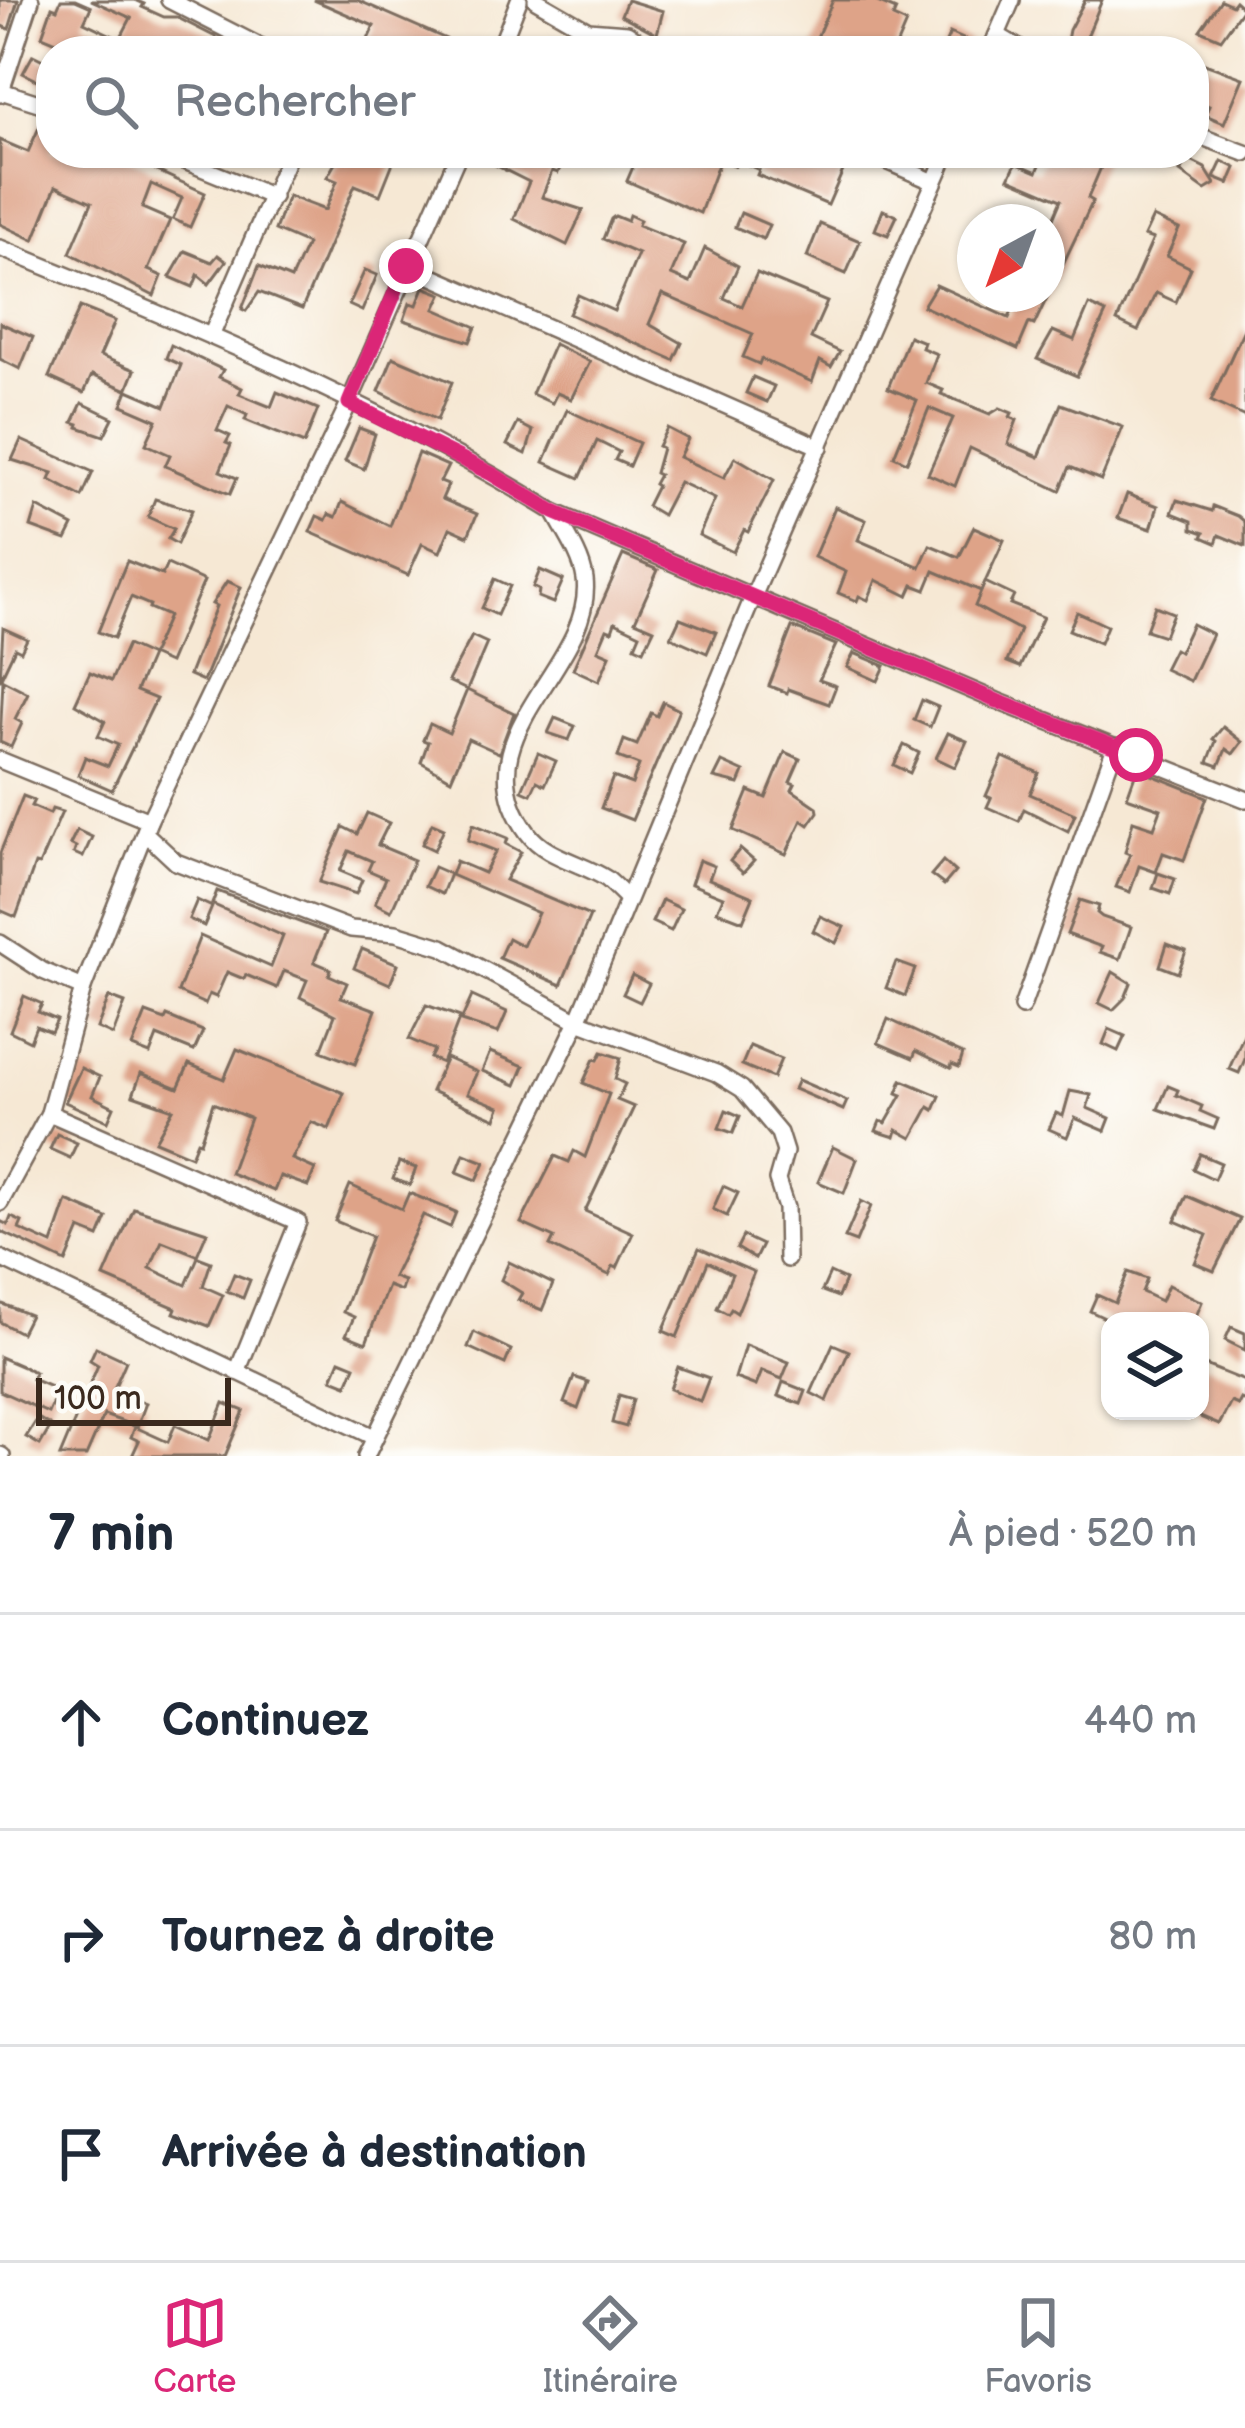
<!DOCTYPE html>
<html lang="fr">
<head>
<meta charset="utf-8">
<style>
  :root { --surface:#fff; --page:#f2f2f3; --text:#1f2937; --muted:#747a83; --line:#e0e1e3; --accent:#db2777 }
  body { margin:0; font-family:"Balsamiq Sans",sans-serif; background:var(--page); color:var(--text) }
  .controls { position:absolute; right:36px; bottom:36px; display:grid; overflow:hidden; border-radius:24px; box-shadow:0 3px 9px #0004 }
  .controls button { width:108px; height:108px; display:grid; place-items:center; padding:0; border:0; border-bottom:3px solid var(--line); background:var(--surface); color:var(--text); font:60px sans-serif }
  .compass { position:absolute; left:957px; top:204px; width:108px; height:108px; border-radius:50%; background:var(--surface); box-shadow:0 3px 9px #0004; rotate:221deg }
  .scale { position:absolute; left:36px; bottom:30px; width:195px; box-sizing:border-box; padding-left:12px; border:6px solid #3b2a1e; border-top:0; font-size:33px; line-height:42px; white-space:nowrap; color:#3b2a1e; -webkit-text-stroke:9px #fdfcf7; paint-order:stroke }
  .stop { position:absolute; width:36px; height:36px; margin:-27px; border:9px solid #db2777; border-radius:50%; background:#fff }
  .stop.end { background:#db2777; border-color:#fff; box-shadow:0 3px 12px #0008 }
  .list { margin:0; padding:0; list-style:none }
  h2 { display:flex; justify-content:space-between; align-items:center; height:156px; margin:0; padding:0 48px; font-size:51px }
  h2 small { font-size:39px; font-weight:400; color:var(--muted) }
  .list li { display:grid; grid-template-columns:78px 1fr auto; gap:36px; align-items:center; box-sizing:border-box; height:216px; padding:0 48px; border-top:3px solid var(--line) }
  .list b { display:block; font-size:45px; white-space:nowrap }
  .list em { font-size:39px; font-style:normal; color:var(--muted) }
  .icon { flex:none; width:66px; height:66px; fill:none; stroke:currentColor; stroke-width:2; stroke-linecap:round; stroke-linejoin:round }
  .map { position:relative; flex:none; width:1245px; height:1456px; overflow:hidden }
  .search { position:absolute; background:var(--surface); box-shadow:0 3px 9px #0004; left:36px; right:36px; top:36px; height:132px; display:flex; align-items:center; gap:30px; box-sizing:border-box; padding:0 42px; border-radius:48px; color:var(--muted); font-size:45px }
  .sheet { height:804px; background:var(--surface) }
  nav { display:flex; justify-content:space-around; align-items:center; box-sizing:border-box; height:168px; border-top:3px solid var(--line); background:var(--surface); font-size:33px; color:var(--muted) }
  nav a { display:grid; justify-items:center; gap:6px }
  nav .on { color:var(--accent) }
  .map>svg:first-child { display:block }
  .building { fill:#dea388 }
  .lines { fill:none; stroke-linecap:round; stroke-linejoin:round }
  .street-casing { stroke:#7c6c5e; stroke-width:20 }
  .street { stroke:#fff; stroke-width:15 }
  .route { stroke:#db2777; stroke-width:15 }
</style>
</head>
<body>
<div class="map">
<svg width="1245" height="1456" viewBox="0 0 1245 1456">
  <rect width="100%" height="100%" fill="#fdfcf7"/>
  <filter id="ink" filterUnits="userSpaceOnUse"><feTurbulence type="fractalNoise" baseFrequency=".00833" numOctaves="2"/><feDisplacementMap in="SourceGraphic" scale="24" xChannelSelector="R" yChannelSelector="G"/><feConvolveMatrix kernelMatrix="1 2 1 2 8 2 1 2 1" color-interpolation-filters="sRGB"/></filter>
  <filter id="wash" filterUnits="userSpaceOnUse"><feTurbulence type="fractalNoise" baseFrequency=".004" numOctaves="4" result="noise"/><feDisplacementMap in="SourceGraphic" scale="48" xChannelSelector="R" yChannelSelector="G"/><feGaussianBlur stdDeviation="2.7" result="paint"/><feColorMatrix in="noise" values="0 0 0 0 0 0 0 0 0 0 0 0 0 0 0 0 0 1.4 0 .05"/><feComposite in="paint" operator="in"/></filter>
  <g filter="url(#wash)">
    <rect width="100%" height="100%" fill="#f6e8d4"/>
    <g id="blocks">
      <g class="building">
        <path d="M0 0H18L9 29 0 25Z"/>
        <path d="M61 0H75L91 7 84 22 120 39 131 18 91 0H135L144 4 142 7 164 17H176L243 51H55L59 43 42 36 52 7 57 9Z"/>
        <path d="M314 0H357L446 39 441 51H424L408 44 405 51H382L366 44 374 26Z"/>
        <path d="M627 0 663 11 657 34 621 15Z"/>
        <path d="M833 0H873L896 10 893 17 906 23 894 51H811Z"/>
        <path d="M1085 0H1102L1081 51H1065L1069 30Z"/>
        <path d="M1221 0 1232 5 1235 1 1243 8 1221 39 1200 30Z"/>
        <path d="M950 33 970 42 966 51H942Z"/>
        <path d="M33 55 51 64V87L23 73Z"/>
        <path d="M1194 60 1243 78 1224 123 1205 115 1209 106 1194 99Z"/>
        <path d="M42 121 51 125V153H118L205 193 190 227 173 219 182 198 151 184 142 208 170 220 148 270 162 276 154 296 70 253 92 202 56 186 34 240 0 224V140L28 152Z"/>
        <path d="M341 153 396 155 380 195 355 185 302 309 259 292 246 311 242 309 259 266 291 279 307 244 275 230 288 196 325 210 337 181 327 177Z"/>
        <path d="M471 153H498L518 161 521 153H566L558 173 552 171 542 197 583 210 567 245 514 219 529 182Z"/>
        <path d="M639 153H833L848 159 828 205 757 175 759 170 737 160 735 166 720 159 700 213 627 181Z"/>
        <path d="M1045 153H1056L1080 163 1085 153H1107L1088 198 1093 201 1034 325 1029 323 1018 349 923 306 936 285 1009 318 1020 294H1047V233L1061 200 1009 178 1016 163 1037 172Z"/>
        <path d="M1187 159 1205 168 1215 184 1205 190 1180 172Z"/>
        <path d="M1222 161 1236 168 1229 184 1214 178Z"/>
        <path d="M883 210 897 216 888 235 875 230Z"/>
        <path d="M741 213 769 225 763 239 735 227Z"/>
        <path d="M629 215 640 220 638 225 684 244 671 275 690 283 705 248 738 266 724 298 742 306 757 273 827 302 811 338 840 352 831 367 820 361 812 382 761 359 759 364 743 357 753 334 662 294 649 324 682 343 674 360 569 314 578 295 614 311 638 254 603 239 611 219 615 216 627 221Z"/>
        <path d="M1153 217 1179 229 1167 256 1191 268 1176 302 1156 293 1138 331 1117 321 1153 239 1144 236Z"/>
        <path d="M820 224 860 241 846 274 807 257Z"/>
        <path d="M185 251 212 262 218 255 226 261 209 284 198 275 193 287 170 277Z"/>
        <path d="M365 270 377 275 362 311 349 305Z"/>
        <path d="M424 287 442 294 435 309 476 327 470 342 404 320 410 303 417 305Z"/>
        <path d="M1089 305 1106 313 1077 376 1037 359 1053 331 1074 340Z"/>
        <path d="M80 307 115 321 100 356 135 370 127 390 92 375 84 393 49 377Z"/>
        <path d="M0 323 33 337 20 369 0 359Z"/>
        <path d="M1245 327V417L1211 401Z"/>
        <path d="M909 336 924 342 922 348 937 354 926 383 943 390 941 394 990 414 1000 408 1012 413 1010 417 1017 420 1008 444 1039 457 1061 404 1123 427 1101 480 1070 467 1060 491 970 448 955 486 928 474 953 418 929 408 907 462 894 456 917 400 888 388Z"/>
        <path d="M554 344 590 362 571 399 557 393 552 403 532 394Z"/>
        <path d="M171 345 223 370 219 377 242 388 239 394 271 407 277 392 318 409 304 444 245 420 247 415 228 406 217 430 230 436 226 443 231 445 220 471 237 478 230 494 165 466 170 455 146 444 157 420 122 405 128 390 165 406 181 365 166 358Z"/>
        <path d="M393 357 452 382 437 420 379 391Z"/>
        <path d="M753 377 774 386 767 402 746 393Z"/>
        <path d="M82 403 113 418 104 436 78 427 79 424 73 422Z"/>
        <path d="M567 410 639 443 629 466 615 460 619 452 597 441 580 478 544 462Z"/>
        <path d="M518 423 533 431 526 454 507 445Z"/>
        <path d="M359 428 375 434 364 469 345 461Z"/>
        <path d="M667 428 688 439 679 457 724 478 735 457 774 480 748 532 744 530 733 552 699 535 715 499 679 482 662 515 647 506 657 486 654 484 659 475 655 473 662 448 658 446Z"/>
        <path d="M21 440 93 472 82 497 50 480 53 473 12 460Z"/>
        <path d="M418 453 448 466 440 482 448 485 442 499 477 514 468 536 450 528 440 552 422 544 408 575 310 532 317 516 326 520 329 514 336 517 342 502 390 526Z"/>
        <path d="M1127 494 1158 506 1151 529 1118 518Z"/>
        <path d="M155 499 192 510 177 544 168 539 174 529 148 517Z"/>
        <path d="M1177 500 1212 511 1213 506 1238 516 1245 522V546L1219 535 1216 543 1202 537 1204 533 1192 529V521L1172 513Z"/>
        <path d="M37 507 73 526 66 540 31 527Z"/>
        <path d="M835 507 866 520 858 540 920 567 930 545 959 557 974 527 1004 540 981 591 934 571 926 590 913 585 908 596 876 580 868 600 859 596 857 601 838 593 846 572 814 557Z"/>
        <path d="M623 555 658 570 635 621 654 629 644 650 635 646 640 634 615 622 612 631 607 629 598 650 610 655 599 681 573 669Z"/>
        <path d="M127 561 162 575 167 564 204 581 169 663 151 655 168 616 149 608 150 605 131 597 114 638 98 632Z"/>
        <path d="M540 570 563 580 553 603 538 597 539 590 533 587Z"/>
        <path d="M495 579 510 586 497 615 482 608Z"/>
        <path d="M227 581 241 587 203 681 189 675 216 606 212 604Z"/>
        <path d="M985 582 1014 596 1010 604 1043 617 1020 667 1007 662 1020 630 975 606Z"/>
        <path d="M1155 606 1173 613 1164 636 1146 630Z"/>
        <path d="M1077 612 1107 626 1100 643 1069 630Z"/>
        <path d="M680 618 716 632 707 653 671 637Z"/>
        <path d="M1192 624 1212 634 1190 681 1164 669 1174 649 1179 652Z"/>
        <path d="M792 627 836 645 819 680 836 686 829 704 788 689 787 693 769 686Z"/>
        <path d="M3 628 27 639 21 651 15 648 0 680Z"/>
        <path d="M472 636 487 643 467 690 448 681Z"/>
        <path d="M127 645 151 656 136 691 156 699 112 790 78 775 85 757 108 766 118 745 98 736 105 721 75 704 90 672 111 681Z"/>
        <path d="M854 653 885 666 878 681 847 667Z"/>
        <path d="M3 680 28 693 15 719 22 723 11 747 0 742Z"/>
        <path d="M467 690 514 713 499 753 468 739 451 779 421 762 428 742 423 740 430 724 449 733Z"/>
        <path d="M922 700 938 707 930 727 914 720Z"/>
        <path d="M663 702 679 710 632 820 601 808 613 777 632 784 639 765 618 757 624 740 637 745 651 713 657 716Z"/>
        <path d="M555 718 575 726 569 740 548 733Z"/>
        <path d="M1223 727 1242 742 1233 754 1226 749 1219 766 1208 762 1216 741 1213 739Z"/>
        <path d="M948 733 967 741 955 767 936 758Z"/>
        <path d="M904 745 919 753 910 773 894 765Z"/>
        <path d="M785 752 800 759 790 782 795 784 792 790 817 807 818 812 809 825 802 820 786 854 733 830 749 791 766 798Z"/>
        <path d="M538 753 556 761 545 785 537 781 531 794 522 790Z"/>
        <path d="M1003 757 1039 773 1030 794 1075 814 1068 831 1024 809 1019 821 987 807 991 798 986 796Z"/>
        <path d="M722 762 744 772 739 784 714 778Z"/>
        <path d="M1137 769 1207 797 1184 860 1163 853 1156 872 1139 866 1130 892 1116 887 1130 854 1125 852 1133 821 1154 828 1161 809 1127 797Z"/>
        <path d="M23 796 34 800 31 806 50 814 52 809 62 812 39 865 35 864 16 917 0 910V853Z"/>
        <path d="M367 813 389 823 378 845 414 860 391 911 375 903 386 878 368 870 372 861 349 851 340 871 362 880 356 894 319 882 343 827 357 834Z"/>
        <path d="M432 823 444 828 434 850 422 844Z"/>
        <path d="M473 824 508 838 506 844 521 852 505 880 590 916 561 985 499 958 508 938 523 946 538 913 451 875 456 861 484 873 496 851 468 840Z"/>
        <path d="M77 830 92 837 83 857 74 853 76 847 70 844Z"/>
        <path d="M740 849 754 861 743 873 730 861Z"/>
        <path d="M699 860 714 866 709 879 753 897 743 921 717 911 723 897 691 884Z"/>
        <path d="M943 861 955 872 944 885 931 875Z"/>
        <path d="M434 867 450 874 442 894 425 886Z"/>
        <path d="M1158 873 1175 879 1170 894 1153 888Z"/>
        <path d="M217 891 326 932 314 962 331 969 329 975 347 983 341 997 376 1010 355 1064 321 1051 335 1015 300 997 307 980 284 971 277 988 246 975 244 979 227 972 216 997 209 994 205 1004 178 992 200 936 271 967 283 936 212 904Z"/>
        <path d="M197 900 212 907 204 926 189 919Z"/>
        <path d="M662 900 681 909 671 931 652 922Z"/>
        <path d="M1080 900 1099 906 1097 913 1102 917 1131 927 1120 959 1100 952 1102 947 1067 934Z"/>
        <path d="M820 916 844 927 836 943 813 931Z"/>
        <path d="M1167 944 1186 951 1178 973 1160 966Z"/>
        <path d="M362 949 398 964 390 984 354 968Z"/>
        <path d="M896 962 915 969 905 996 886 988Z"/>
        <path d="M1113 972 1131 983 1125 998 1113 1010 1099 1003Z"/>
        <path d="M632 975 649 984 640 1002 623 994Z"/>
        <path d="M24 996 42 1004 38 1012 57 1020 51 1032 36 1026 30 1041 10 1031Z"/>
        <path d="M472 996 507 1012 498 1033 461 1021Z"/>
        <path d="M109 997 125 1003 113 1035 97 1028Z"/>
        <path d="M426 1005 460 1017 442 1063 430 1058 434 1050 409 1039Z"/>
        <path d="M146 1013 165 1020 167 1016 203 1031 194 1051 157 1036 150 1054 132 1047Z"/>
        <path d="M888 1019 963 1054 959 1067 952 1064 951 1068 916 1051 913 1058 878 1043Z"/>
        <path d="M1109 1029 1125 1036 1118 1051 1103 1044Z"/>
        <path d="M1245 1032V1059L1239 1073 1229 1069Z"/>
        <path d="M750 1046 781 1059 773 1078 742 1065Z"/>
        <path d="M237 1049 344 1093 329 1129 311 1122 292 1159 315 1169 308 1186 280 1176 274 1191 230 1173 250 1118 213 1103 200 1142 197 1141 191 1156 155 1141 173 1109 133 1095 141 1073 178 1088 189 1064 224 1079Z"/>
        <path d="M490 1052 524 1066 516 1085 482 1071Z"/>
        <path d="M602 1052 621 1058 615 1079 625 1084 617 1100 634 1107 585 1211 633 1233 617 1268 613 1266 609 1275 550 1246 554 1238 521 1223 555 1156 569 1162 574 1151 585 1157 609 1094 583 1083 594 1059 598 1060Z"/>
        <path d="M446 1058 477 1072 467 1094 500 1107 496 1119 431 1091Z"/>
        <path d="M81 1068 100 1077 92 1096 114 1107 108 1121 65 1102Z"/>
        <path d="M798 1080 847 1101 843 1110 794 1089Z"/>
        <path d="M902 1080 940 1096 934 1110 929 1107 912 1138 897 1130 895 1137 876 1131 880 1121 886 1123 902 1095 897 1093Z"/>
        <path d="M1168 1086 1178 1090 1176 1095 1202 1106 1200 1111 1218 1119 1214 1129 1158 1109Z"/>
        <path d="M1070 1091 1091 1095 1087 1108 1110 1118 1105 1131 1075 1118 1067 1137 1049 1129 1056 1113 1063 1116Z"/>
        <path d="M726 1110 740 1116 733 1133 719 1128Z"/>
        <path d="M57 1134 77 1143 70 1158 50 1149Z"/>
        <path d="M833 1147 857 1159 844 1193 818 1182Z"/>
        <path d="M464 1154 485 1162 477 1180 457 1172Z"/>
        <path d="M1200 1154 1221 1163 1214 1179 1193 1169Z"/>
        <path d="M399 1162 416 1168 410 1185 393 1179Z"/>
        <path d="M350 1185 402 1209 409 1193 456 1212 450 1227 423 1215 393 1277 404 1281 401 1291 388 1286 366 1343 346 1335 354 1317 343 1312 372 1236 335 1221Z"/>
        <path d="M723 1186 738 1193 727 1216 713 1209Z"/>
        <path d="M1187 1196 1240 1219 1214 1271 1195 1263 1207 1235 1175 1221Z"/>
        <path d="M67 1201 107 1218 99 1237 80 1229 66 1262 0 1231V1221L8 1225 11 1217 22 1222 19 1229 52 1244Z"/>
        <path d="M861 1201 871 1206 856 1242 845 1238Z"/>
        <path d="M134 1208 207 1232 197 1255 162 1241 150 1268 186 1285 198 1257 211 1262 203 1286 223 1295 209 1326 174 1313 176 1308 104 1277Z"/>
        <path d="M743 1236 762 1245 755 1259 737 1248Z"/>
        <path d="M699 1248 754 1272 737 1313 731 1309 728 1314 717 1308 732 1274 708 1262 677 1337 663 1331Z"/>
        <path d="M509 1262 553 1284 542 1310 518 1300 522 1293 501 1280Z"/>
        <path d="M1128 1272 1147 1279 1142 1292 1161 1301 1168 1285 1202 1302 1194 1321H1111L1090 1311 1097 1295 1115 1303Z"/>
        <path d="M830 1273 845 1280 838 1297 822 1291Z"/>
        <path d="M234 1274 250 1280 243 1298 227 1291Z"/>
        <path d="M0 1303 30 1315 21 1333 0 1322Z"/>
        <path d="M1231 1327 1245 1333V1350L1225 1340Z"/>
        <path d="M474 1332 511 1350 505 1364 468 1347Z"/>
        <path d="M833 1344 849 1351 827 1401 811 1393Z"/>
        <path d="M745 1345 789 1362 782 1379 762 1371 756 1386 735 1378Z"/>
        <path d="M96 1347 126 1361 113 1391 146 1403 137 1427 104 1415 86 1456H60L98 1365 90 1360Z"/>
        <path d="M0 1357 35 1372 32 1379 58 1390 48 1413 0 1391Z"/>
        <path d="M340 1360 355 1366 347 1385 332 1379Z"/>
        <path d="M1205 1365 1245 1381V1401L1241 1399 1238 1405 1231 1402 1219 1425 1200 1417V1379Z"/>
        <path d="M678 1367 709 1378 700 1401 670 1389Z"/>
        <path d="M574 1377 588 1382 578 1409 564 1403Z"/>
        <path d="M783 1382 806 1391 801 1404 778 1396Z"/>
        <path d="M619 1395 633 1399 626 1427 612 1423Z"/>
        <path d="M224 1403 244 1411 225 1456H132L139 1441 131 1437 135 1427 168 1442 175 1425 209 1440Z"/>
        <path d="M38 1418 51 1426 40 1445 26 1437Z"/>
      </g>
    </g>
  </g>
  <g filter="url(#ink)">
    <use href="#blocks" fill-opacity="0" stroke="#7c6c5e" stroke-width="3"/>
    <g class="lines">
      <g class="street-casing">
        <g id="street">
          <path d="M169 0 269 51"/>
          <path d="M536 0 588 30 627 33 653 51"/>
          <path d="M997 35 1024 51"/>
          <path d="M499 51 519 0"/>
          <path d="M990 51 1012 0"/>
          <path d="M1 91 51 107"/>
          <path d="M0 94 31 0"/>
          <path d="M1194 134 1245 153"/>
          <path d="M165 153 273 197"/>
          <path d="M868 153 934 182"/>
          <path d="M0 248C189 325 380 404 554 512L997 701 1245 799"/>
          <path d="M406 265 820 447"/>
          <path d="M212 334 290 153"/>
          <path d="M554 512C565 532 582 556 585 579 595 667 456 736 528 833 545 857 583 863 607 879 614 885 621 892 627 898"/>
          <path d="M0 760 149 821"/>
          <path d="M146 834 176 862 351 929 396 933 442 947 578 1021 716 1073 742 1089 779 1133 785 1152 777 1180 786 1208 787 1259"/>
          <path d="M0 943 43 971 83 988"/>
          <path d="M1022 1007 1115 747"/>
          <path d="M49 1113 298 1222 237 1372"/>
          <path d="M0 1203 49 1113 83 988 149 821 349 403 459 153"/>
          <path d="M0 1258 374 1437"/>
          <path d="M0 1455 2 1456"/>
          <path d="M366 1456 578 1021 753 597 947 153"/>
        </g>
      </g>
      <use href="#street" class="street"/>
    </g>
  </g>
  <g class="lines" filter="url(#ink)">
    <path class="route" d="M406 266 349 403 492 474 554 512 997 701 1136 755"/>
  </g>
</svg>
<div class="controls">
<button><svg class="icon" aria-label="layers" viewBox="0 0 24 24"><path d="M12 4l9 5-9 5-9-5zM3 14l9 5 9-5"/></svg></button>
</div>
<svg class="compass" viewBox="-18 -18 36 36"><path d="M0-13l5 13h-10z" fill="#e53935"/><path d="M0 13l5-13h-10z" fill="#747a83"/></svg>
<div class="scale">100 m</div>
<div class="stop" style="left:1136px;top:755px"></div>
<div class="stop end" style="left:406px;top:266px"></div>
<div class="search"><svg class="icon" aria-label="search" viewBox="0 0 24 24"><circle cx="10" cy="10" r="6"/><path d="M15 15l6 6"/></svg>Rechercher</div>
</div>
<section class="sheet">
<h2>7 min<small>À pied · 520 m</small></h2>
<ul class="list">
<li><svg class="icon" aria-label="ahead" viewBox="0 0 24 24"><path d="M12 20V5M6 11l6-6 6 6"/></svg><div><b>Continuez</b></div><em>440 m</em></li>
<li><svg class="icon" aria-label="right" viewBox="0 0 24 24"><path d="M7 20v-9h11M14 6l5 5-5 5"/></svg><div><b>Tournez à droite</b></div><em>80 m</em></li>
<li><svg class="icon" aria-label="arrive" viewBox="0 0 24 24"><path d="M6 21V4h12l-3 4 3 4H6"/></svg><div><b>Arrivée à destination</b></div></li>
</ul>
</section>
<nav>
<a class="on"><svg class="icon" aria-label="map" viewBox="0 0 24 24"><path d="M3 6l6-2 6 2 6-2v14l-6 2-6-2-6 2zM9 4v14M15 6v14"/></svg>Carte</a>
<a><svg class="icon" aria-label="directions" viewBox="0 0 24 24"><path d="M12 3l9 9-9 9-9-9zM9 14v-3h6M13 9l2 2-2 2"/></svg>Itinéraire</a>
<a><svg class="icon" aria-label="saved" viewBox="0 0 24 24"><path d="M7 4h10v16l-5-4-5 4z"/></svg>Favoris</a>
</nav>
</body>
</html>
